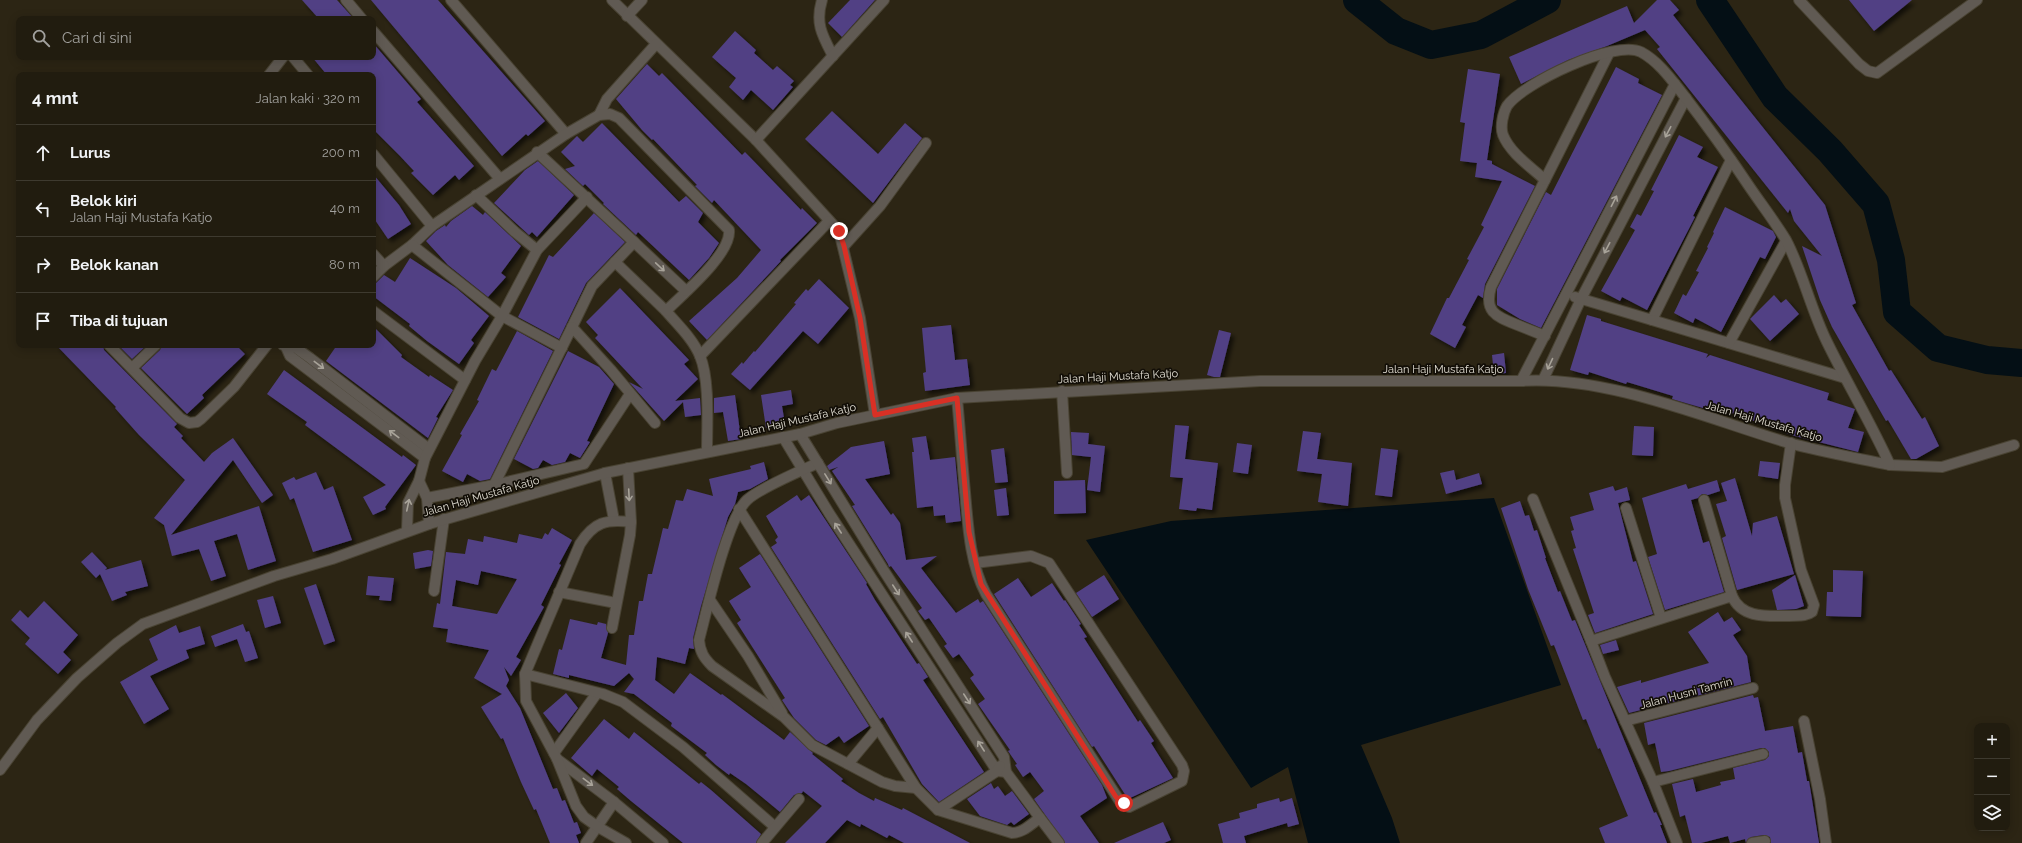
<!DOCTYPE html>
<html lang="id">
<head>
<meta charset="utf-8">
<style>
  :root { --surface:#211c0f; --page:#292518; --text:#f1f3f6; --muted:#a2a19e; --line:#3e3a2f }
  body { margin:0; font-family:Raleway,sans-serif; background:var(--page); color:var(--text) }
  .controls { position:absolute; right:12px; bottom:12px; display:grid; overflow:hidden; border-radius:8px; box-shadow:0 2px 10px #0003 }
  .controls button { width:36px; height:36px; display:grid; place-items:center; padding:0; border:0; border-bottom:1px solid var(--line); background:var(--surface); color:var(--text); font:20px sans-serif }
  .stop { position:absolute; width:12px; height:12px; margin:-9px; border:3px solid #d93025; border-radius:50%; background:#fff }
  .stop.end { background:#d93025; border-color:#fff; box-shadow:0 1px 4px #0008 }
  .list { margin:0; padding:0; list-style:none }
  h2 { display:flex; justify-content:space-between; align-items:center; height:52px; margin:0; padding:0 16px; font-size:17px }
  h2 small { font-size:13px; font-weight:400; color:var(--muted) }
  .list li { display:grid; grid-template-columns:26px 1fr auto; gap:12px; align-items:center; box-sizing:border-box; height:56px; padding:0 16px; border-top:1px solid var(--line) }
  .list b { display:block; font-size:15px; white-space:nowrap }
  .list p { margin:0; font-size:13px; white-space:nowrap; color:var(--muted) }
  .list em { font-size:13px; font-style:normal; color:var(--muted) }
  .icon { flex:none; width:22px; height:22px; fill:none; stroke:currentColor; stroke-width:2; stroke-linecap:round; stroke-linejoin:round }
  .map { position:relative; flex:none; width:2022px; height:843px; overflow:hidden }
  .search { position:absolute; background:var(--surface); box-shadow:0 2px 10px #0003; left:16px; top:16px; width:360px; height:44px; display:flex; align-items:center; gap:10px; box-sizing:border-box; padding:0 14px; border-radius:8px; color:var(--muted); font-size:15px }
  .panel { position:absolute; background:var(--surface); box-shadow:0 2px 10px #0003; left:16px; top:72px; width:360px; height:276px; border-radius:8px }
  .map>svg:first-child { display:block }
  .water { fill:#040f15 }
  .lines { fill:none; stroke-linecap:round; stroke-linejoin:round }
  .river { stroke:#040f15; stroke-width:28 }
  .building { fill:#514084; fill-rule:evenodd; filter:url(#shadow) }
  .street-casing { stroke:#494333; stroke-width:12 }
  .street { stroke:#605a53; stroke-width:10 }
  .oneway { stroke:#a8a399 }
  .route { stroke:#d93025; stroke-width:5 }
  .labels { text-anchor:middle; stroke-width:3.5; stroke-linejoin:round; paint-order:stroke }
  .street-label { font-size:11px; fill:#e2ded3; stroke:#120e07 }
</style>
</head>
<body>
<div class="map">
<svg width="2022" height="843" viewBox="0 0 2022 843">
  <defs>
    <filter id="shadow"><feDropShadow dx="3.5" dy="3.5" stdDeviation="2" flood-color="#0009"/></filter>
  </defs>
  <rect width="100%" height="100%" fill="#2c2514"/>
  <path class="water" d="M1494 498 1561 685 1361 745 1392 818 1400 843H1308L1288 767 1251 788 1086 540 1171 521Z"/>
  <g class="lines">
    <g class="river">
      <path d="M1357 0 1396 31 1431 45 1481 35 1547 0"/>
      <path d="M1710 0 1775 97 1830 151 1876 204 1891 260 1897 312 1938 348 1987 360 2022 363"/>
    </g>
  </g>
  <g class="building">
    <path d="M302 0H337L354 19H319Z"/>
    <path d="M371 0H438L545 121 528 136 526 134 502 156Z"/>
    <path d="M850 0H875L842 37 828 23Z"/>
    <path d="M1657 0H1670L1679 10 1673 15 1825 205 1856 303 1852 305 1889 371 1891 370 1922 419 1925 417 1939 446 1916 459H1911L1888 420 1886 421 1832 327 1820 300 1802 246 1822 256 1794 221 1790 209 1788 213 1657 49 1660 47 1645 30 1607 46 1568 60 1521 84 1509 57 1627 6 1634 23Z"/>
    <path d="M1849 0H1912L1874 31Z"/>
    <path d="M735 31 756 50 754 53 773 70 777 66 794 81 790 85 793 87 773 110 751 90 743 100 729 87 736 78 712 57Z"/>
    <path d="M373 43 421 99 417 102 474 166 459 180 455 175 433 195 411 173 414 171 400 156 373 129V75H327L312 57H373Z"/>
    <path d="M647 64 659 76 662 73 742 155 745 152 801 210 802 208 817 223 780 260 781 261 707 340 689 321 737 278 761 250 714 200 712 203 695 186 697 185 653 139 652 140 642 130 616 99Z"/>
    <path d="M1616 67 1639 79 1638 83 1662 95 1541 328 1520 319 1497 305V289L1546 192 1551 195Z"/>
    <path d="M1468 69 1500 74 1487 160 1492 161V164L1535 186 1485 284 1483 298 1478 295 1462 325 1466 327 1455 348 1430 334 1447 298H1449L1469 260 1467 259 1484 227 1481 225 1502 181 1475 177 1477 163 1460 161 1465 123 1460 122Z"/>
    <path d="M832 111 878 154 905 123 922 138 873 203 805 139Z"/>
    <path d="M602 123 679 202 686 196 703 213 698 222 719 243 709 258 689 280 638 232 636 235 603 204 604 203 585 184 583 186 565 169 575 166 561 152 577 136 583 142Z"/>
    <path d="M1679 135 1703 147 1697 157 1718 167 1693 216 1695 217 1647 310 1622 297 1620 301 1601 291 1635 230 1630 227 1637 214 1641 216 1654 191 1651 190Z"/>
    <path d="M538 161 574 195 537 237 532 232 529 235 494 203 525 170Z"/>
    <path d="M373 174 399 205 411 224 388 239 373 217Z"/>
    <path d="M472 206 483 215 485 212 521 246 501 273 506 277 488 297 448 265 426 241 436 231 445 225 446 227 451 221Z"/>
    <path d="M1725 207 1773 231 1776 237 1765 259 1760 257 1721 332 1695 318 1693 323 1674 313 1683 294 1686 296 1699 272 1696 271 1708 248 1707 247 1714 233 1713 232Z"/>
    <path d="M594 213 625 242 586 283 559 339 518 317 549 255 553 257Z"/>
    <path d="M410 258 456 288 489 316 471 340 474 343 459 364 427 341 409 326 410 324 373 296V286L384 275 395 282Z"/>
    <path d="M819 279 849 308 818 344 803 331 750 390 731 374 742 362 743 364 754 351 755 352 796 304 794 303 806 289 808 291Z"/>
    <path d="M620 288 689 360 684 364 698 379 675 401 700 398 701 415 685 417 683 402 664 421 629 382 643 389 595 338 598 335 586 322Z"/>
    <path d="M1774 295 1781 303 1786 299 1799 314 1770 341 1750 319Z"/>
    <path d="M1587 315 1601 319V321L1708 354 1706 358 1710 355 1829 393 1827 400 1855 409 1848 428 1864 432 1858 452 1795 436 1732 413 1703 406V408L1672 399 1673 396 1627 382 1626 384 1589 372 1588 375 1570 370Z"/>
    <path d="M951 325 955 360 967 359 970 385 925 391 923 373 926 372 922 328Z"/>
    <path d="M373 326 402 355 401 357 429 377 430 375 453 390 436 417 438 418 428 438 326 361 337 345H373Z"/>
    <path d="M1219 330 1231 333 1220 377H1214L1207 375Z"/>
    <path d="M517 331 553 351 490 479 480 481 467 474 463 482 442 471 462 435 460 434 479 401 477 400 492 369 496 371Z"/>
    <path d="M56 345H103L104 350 177 424 174 427 183 436 181 438 204 462 212 453 233 438 273 495 262 503 233 460 171 535 259 506 276 561 248 570 237 534 214 541 226 576 211 581 199 549 172 556 164 525 154 518 185 480 139 435 115 408 116 407Z"/>
    <path d="M118 345H147L132 359Z"/>
    <path d="M162 345H236L245 354 202 395 204 398 187 414 141 368 160 350Z"/>
    <path d="M568 351 599 367 614 384 587 441 590 442 580 458 570 453 565 462 552 465 543 460 538 468 533 469 514 459Z"/>
    <path d="M1504 353 1506 373 1494 374 1492 355Z"/>
    <path d="M284 370 402 457 403 455 416 465 385 507 386 509 373 515 363 497 386 485 305 425 307 422 267 394Z"/>
    <path d="M791 390 793 404 782 406 785 424 766 428 761 395Z"/>
    <path d="M735 395 741 439 728 441 723 412 714 413V398Z"/>
    <path d="M1175 425 1189 426 1185 459 1218 463 1212 510 1197 508 1196 511 1179 509 1183 478 1170 477Z"/>
    <path d="M1634 426 1654 427 1653 456 1632 455Z"/>
    <path d="M1303 431 1321 433 1317 459 1352 463 1348 506 1318 502 1322 474 1297 471Z"/>
    <path d="M1071 432 1089 433 1088 444 1105 446 1100 492 1087 490 1091 457 1072 455Z"/>
    <path d="M926 436 930 460 955 457 961 521 946 523 945 515 934 516 933 506 917 508 912 452H914L912 438Z"/>
    <path d="M884 441 890 474 865 479 891 515 893 513 900 523 906 560 937 556 921 568 956 613 978 599 980 603 983 601 1102 785 1107 798 1080 816 1099 843H1065L1034 799 1044 791 1030 772 1023 777 1015 765 1017 764 1008 751 1010 750 978 704 985 699 970 678 974 675 959 654 953 658 944 646 947 644 929 618 925 620 918 611 922 608 891 566 889 567 888 564 852 506 855 505 832 471 838 467 829 470 827 466 851 447Z"/>
    <path d="M1237 443 1252 445 1248 474 1233 472Z"/>
    <path d="M1004 448 1008 482 995 483 991 450Z"/>
    <path d="M1381 448 1398 450 1392 497 1375 495Z"/>
    <path d="M1760 461 1780 463 1778 479 1758 476Z"/>
    <path d="M764 462 768 479 750 489 738 492 735 504 728 517 701 606 693 638 694 649 689 648 685 664 657 657 655 680 674 694 690 673 721 695 722 694 784 740 790 732 813 753 812 754 843 779 841 781 859 793 874 801 875 798 902 810 903 808 970 843H904L889 835 887 838 861 824 860 827 847 820 825 843H785L822 806 803 791 802 793 794 795 780 812 746 784 730 773 729 775 716 765 705 755 707 753 671 726 672 723 634 694 624 692 634 679 629 673 614 686 569 675V678L553 674 559 649 562 650 570 619 597 625 598 622 606 624 608 633 601 658 626 665 629 635H634L639 601H643L648 574H652L663 528 668 529 676 500 683 501 687 489 713 496 709 479 751 469 750 466Z"/>
    <path d="M1454 470 1456 480 1479 473 1482 484 1446 494 1440 473Z"/>
    <path d="M316 472 324 490 333 486 352 540 313 552 294 498 290 500 282 483 294 477 296 480Z"/>
    <path d="M1735 478 1752 536 1753 523 1777 516 1794 574 1737 590 1722 538 1726 536 1716 504 1727 501 1721 483Z"/>
    <path d="M1085 480 1086 513 1054 514V481Z"/>
    <path d="M1717 480 1720 491 1708 495 1702 494 1698 498 1691 500 1703 543 1709 541 1724 592 1665 610 1648 557 1657 554 1642 498 1686 484 1688 489Z"/>
    <path d="M1613 486 1615 491 1627 487 1630 500 1618 503 1633 562 1636 561 1653 614 1595 633 1588 615 1594 613 1573 549 1576 548 1571 531 1574 530 1570 517 1594 510 1589 493Z"/>
    <path d="M1006 488 1009 515 997 516 994 490Z"/>
    <path d="M797 495 801 501 809 495 867 583 866 584 875 600 917 664 919 663 928 677 923 680 984 772 939 802 922 784 883 717 880 719 771 547 777 543 775 540 778 537 766 516Z"/>
    <path d="M1520 501 1525 516 1529 515 1534 531 1537 530 1546 558H1545L1558 592 1560 591 1572 621 1575 620 1654 813 1656 812 1662 825H1660L1667 843H1605L1599 828 1628 816 1600 748 1598 749 1586 719 1583 720 1554 645 1551 646 1528 589 1501 508Z"/>
    <path d="M552 528 572 540 559 564 561 565 541 605 544 607 516 657 521 660 511 676 504 667 509 680 506 686 520 708 553 789 557 788 562 801 565 800 574 823 577 822 581 833 576 835 579 843H550L536 809 534 810 521 782 503 738 501 739 481 707 502 694 474 678 489 650 446 642 448 629 433 627 437 603 440 604 446 552 465 554 468 539 483 542 484 536 517 543 519 534 542 539 545 533 548 535ZM481 571 517 579 497 614 452 606 456 580 478 585Z"/>
    <path d="M428 550 433 551 431 566 415 569 413 553Z"/>
    <path d="M92 552 107 568 105 570 141 560 148 586 125 592 127 595 112 601 100 574 96 578 81 562Z"/>
    <path d="M760 554 869 726 844 743 839 736 826 745 816 740 794 718 782 700 785 698 737 623 741 620 729 601 751 587 739 568Z"/>
    <path d="M1833 570 1863 571 1861 617 1826 616 1827 592H1833Z"/>
    <path d="M1104 575 1119 599 1092 617 1076 593Z"/>
    <path d="M1795 575 1804 606 1796 609 1777 610 1772 590Z"/>
    <path d="M368 576 394 578 391 601 379 600 380 596 366 595Z"/>
    <path d="M1018 578 1031 597 1052 583 1064 601 1065 600 1081 624 1079 625 1087 637 1084 638 1138 722 1140 720 1154 741 1151 743 1173 778 1128 799 1094 746 1092 747 994 594Z"/>
    <path d="M316 584 335 641 324 645 304 588Z"/>
    <path d="M273 596 281 623 265 628 257 600Z"/>
    <path d="M44 601 78 635 63 652 71 660 58 674 25 644 30 638 11 620 20 610 28 618Z"/>
    <path d="M1718 612 1724 622 1732 617 1741 630 1733 635 1747 656 1751 682 1629 713 1617 687 1641 680V683L1709 663 1688 632Z"/>
    <path d="M243 624 246 632 249 631 258 658 245 662 237 639 215 647 211 636Z"/>
    <path d="M176 625 179 633 200 626 205 644 186 650 189 658 150 676 169 709 144 724 120 682 158 660 149 639Z"/>
    <path d="M1616 640 1619 650 1603 654 1600 645Z"/>
    <path d="M566 693 578 708 559 733 543 713Z"/>
    <path d="M1753 695 1754 698 1758 697 1765 731 1793 726 1798 753 1802 752 1807 781H1809L1819 843H1771L1770 837 1764 835 1751 837 1746 843 1745 839 1730 843 1728 836 1701 843H1692L1685 815 1680 817 1672 784 1693 779 1696 792 1721 785 1720 782 1735 779 1733 768 1765 760 1769 756V752L1765 748H1761L1669 771 1661 772 1655 743 1648 745 1644 723Z"/>
    <path d="M604 719 629 739 634 732 699 784 701 782 711 790 761 834 756 843H683L631 801 617 789 619 787 597 769 592 776 571 758Z"/>
    <path d="M991 783 994 789 998 786 1005 796 1012 791 1029 814 1014 825 1011 822 1007 825 980 816 967 799Z"/>
    <path d="M1279 798 1280 802 1292 798 1299 824 1288 827 1287 823 1244 836 1246 843H1223L1218 824 1240 818 1239 813 1257 808V804Z"/>
    <path d="M1163 822 1171 840 1164 843H1114Z"/>
  </g>
  <g class="lines">
    <g class="street-casing">
      <g id="street">
        <path d="M346 0 362 19"/>
        <path d="M451 0 566 134"/>
        <path d="M612 0 756 140 839 231 860 318 875 415"/>
        <path d="M822 0C815 23 822 35 833 56"/>
        <path d="M1799 0 1859 64 1868 71 1877 73 1977 0"/>
        <path d="M627 16 642 0"/>
        <path d="M373 31 500 179"/>
        <path d="M293 57 308 75"/>
        <path d="M269 75 283 57"/>
        <path d="M599 115 607 99 656 44"/>
        <path d="M756 140 884 0"/>
        <path d="M537 152 634 242 592 286 572 327"/>
        <path d="M373 154 432 226 412 245 384 266 373 277"/>
        <path d="M432 226 566 134 599 115 610 114 619 118 729 230C732 253 682 295 666 311 678 325 693 339 700 356 710 380 707 425 707 452"/>
        <path d="M634 242 686 291"/>
        <path d="M412 245 502 316 562 348"/>
        <path d="M844 246 880 206 926 143"/>
        <path d="M537 250 587 197"/>
        <path d="M373 254 384 266"/>
        <path d="M615 262 666 311"/>
        <path d="M1575 297 1652 320 1731 160"/>
        <path d="M373 311 465 380"/>
        <path d="M1652 320 1845 378"/>
        <path d="M1545 336C1535 332 1525 328 1515 324 1495 316 1484 311 1491 287L1609 53"/>
        <path d="M1729 343 1786 241"/>
        <path d="M109 345 180 418 189 423 197 422 201 419 234 387 267 345"/>
        <path d="M283 345 296 348 310 358 429 449"/>
        <path d="M286 347 290 356 425 458"/>
        <path d="M700 356 829 221"/>
        <path d="M132 368 156 345"/>
        <path d="M1543 380 1581 299 1686 98"/>
        <path d="M1521 381 1675 84"/>
        <path d="M1062 391 1067 473"/>
        <path d="M957 398C960 429 962 461 965 492 968 526 970 564 986 594L1119 800 1129 807 1182 781 1184 771 1182 765 1049 563 1031 556 975 563"/>
        <path d="M783 437 829 513 997 771 1006 772"/>
        <path d="M818 463C800 471 760 488 747 500 727 519 707 610 699 640 700 652 704 658 712 666L784 717 812 745 882 782 895 786 916 788"/>
        <path d="M1890 465 1942 467 2014 445"/>
        <path d="M605 473 614 520"/>
        <path d="M419 481 427 498 429 524"/>
        <path d="M494 485 572 327 611 370 655 423"/>
        <path d="M427 498 494 485 584 464 630 394"/>
        <path d="M1533 499 1591 641"/>
        <path d="M1704 500 1732 596"/>
        <path d="M1626 508 1661 618"/>
        <path d="M739 509 916 788 938 810 1012 833C1023 833 1031 824 1040 818L1006 772 1004 757 884 571 800 434"/>
        <path d="M407 531 408 503 419 481 425 458 475 361 502 316 537 250 515 232 476 195"/>
        <path d="M434 591 444 519"/>
        <path d="M559 592 616 603"/>
        <path d="M710 600 748 656 782 713"/>
        <path d="M612 628 630 535 631 522 628 468"/>
        <path d="M525 674 580 544C594 522 606 519 631 522"/>
        <path d="M1625 721 1753 688"/>
        <path d="M1804 721 1820 799 1826 843"/>
        <path d="M554 753 597 693"/>
        <path d="M557 759 614 802 663 843"/>
        <path d="M848 764 878 728"/>
        <path d="M0 770 37 720 77 678 117 643 143 624 274 576 332 559 429 524 605 473 800 434 837 423 957 398 1260 381H1521C1606 375 1708 419 1789 443 1822 452 1857 458 1890 465 1871 423 1847 383 1827 342 1811 310 1802 270 1786 240 1775 222 1762 205 1751 189 1729 156 1706 124 1682 93 1671 79 1658 61 1641 52 1615 39 1523 83 1507 106 1503 113 1500 127 1503 135 1510 153 1531 167 1545 180"/>
        <path d="M1653 782 1763 754"/>
        <path d="M938 810 997 771 1000 766"/>
        <path d="M1040 818 1059 843"/>
        <path d="M586 843 614 802"/>
        <path d="M626 843 598 827 584 817 576 806 557 759 526 701 525 674 603 694 623 702 683 747 775 827"/>
        <path d="M762 843 799 799"/>
        <path d="M1677 843 1653 782 1605 677 1591 641 1732 596C1742 619 1768 616 1788 616 1796 615 1806 617 1812 612L1814 605 1801 570 1785 498V485L1791 443"/>
        <path d="M1752 843 1765 841"/>
      </g>
    </g>
    <use href="#street" class="street"/>
  </g>
  <defs><path id="oneway-shaft" d="M-6 0H5M1.5-3L5.5 0L1.5 3" fill="none" stroke-width="1.6" stroke-linecap="round" stroke-linejoin="round"/></defs>
  <g class="oneway">
    <use href="#oneway-shaft" transform="translate(1668 132) rotate(118)"/>
    <use href="#oneway-shaft" transform="translate(1614 201) rotate(-63)"/>
    <use href="#oneway-shaft" transform="translate(1607 248) rotate(118)"/>
    <use href="#oneway-shaft" transform="translate(660 267) rotate(43)"/>
    <use href="#oneway-shaft" transform="translate(1550 364) rotate(115)"/>
    <use href="#oneway-shaft" transform="translate(319 365) rotate(37)"/>
    <use href="#oneway-shaft" transform="translate(394 434) rotate(-143)"/>
    <use href="#oneway-shaft" transform="translate(828 479) rotate(58)"/>
    <use href="#oneway-shaft" transform="translate(629 495) rotate(87)"/>
    <use href="#oneway-shaft" transform="translate(408 505) rotate(-78)"/>
    <use href="#oneway-shaft" transform="translate(838 528) rotate(-123)"/>
    <use href="#oneway-shaft" transform="translate(896 590) rotate(57)"/>
    <use href="#oneway-shaft" transform="translate(909 637) rotate(-123)"/>
    <use href="#oneway-shaft" transform="translate(967 699) rotate(57)"/>
    <use href="#oneway-shaft" transform="translate(981 746) rotate(-123)"/>
    <use href="#oneway-shaft" transform="translate(588 782) rotate(37)"/>
  </g>
  <g class="lines">
    <path class="route" d="M839 231 844 246 860 318 875 415 957 398 969 532 981 584 1116 797 1124 803"/>
  </g>
  <g class="labels">
    <g class="street-label">
      <text x="1443" y="373">Jalan Haji Mustafa Katjo</text>
      <text transform="translate(1118 376) rotate(-3)" y="4">Jalan Haji Mustafa Katjo</text>
      <text transform="translate(797 420) rotate(-13)" y="4">Jalan Haji Mustafa Katjo</text>
      <text transform="translate(1764 421) rotate(16)" y="4">Jalan Haji Mustafa Katjo</text>
      <text transform="translate(481 496) rotate(-16)" y="4">Jalan Haji Mustafa Katjo</text>
      <text transform="translate(1686 693) rotate(-15)" y="4">Jalan Husni Tamrin</text>
    </g>
  </g>
</svg>
<div class="controls">
<button>+</button>
<button>−</button>
<button><svg class="icon" aria-label="layers" viewBox="0 0 24 24"><path d="M12 4l9 5-9 5-9-5zM3 14l9 5 9-5"/></svg></button>
</div>
<div class="stop" style="left:1124px;top:803px"></div>
<div class="stop end" style="left:839px;top:231px"></div>
<div class="search"><svg class="icon" aria-label="search" viewBox="0 0 24 24"><circle cx="10" cy="10" r="6"/><path d="M15 15l6 6"/></svg>Cari di sini</div>
<section class="panel">
<h2>4 mnt<small>Jalan kaki · 320 m</small></h2>
<ul class="list">
<li><svg class="icon" aria-label="ahead" viewBox="0 0 24 24"><path d="M12 20V5M6 11l6-6 6 6"/></svg><div><b>Lurus</b></div><em>200 m</em></li>
<li><svg class="icon" aria-label="left" viewBox="0 0 24 24"><path d="M17 20v-9H6M10 6l-5 5 5 5"/></svg><div><b>Belok kiri</b><p>Jalan Haji Mustafa Katjo</p></div><em>40 m</em></li>
<li><svg class="icon" aria-label="right" viewBox="0 0 24 24"><path d="M7 20v-9h11M14 6l5 5-5 5"/></svg><div><b>Belok kanan</b></div><em>80 m</em></li>
<li><svg class="icon" aria-label="arrive" viewBox="0 0 24 24"><path d="M6 21V4h12l-3 4 3 4H6"/></svg><div><b>Tiba di tujuan</b></div></li>
</ul>
</section>
</div>
</body>
</html>
